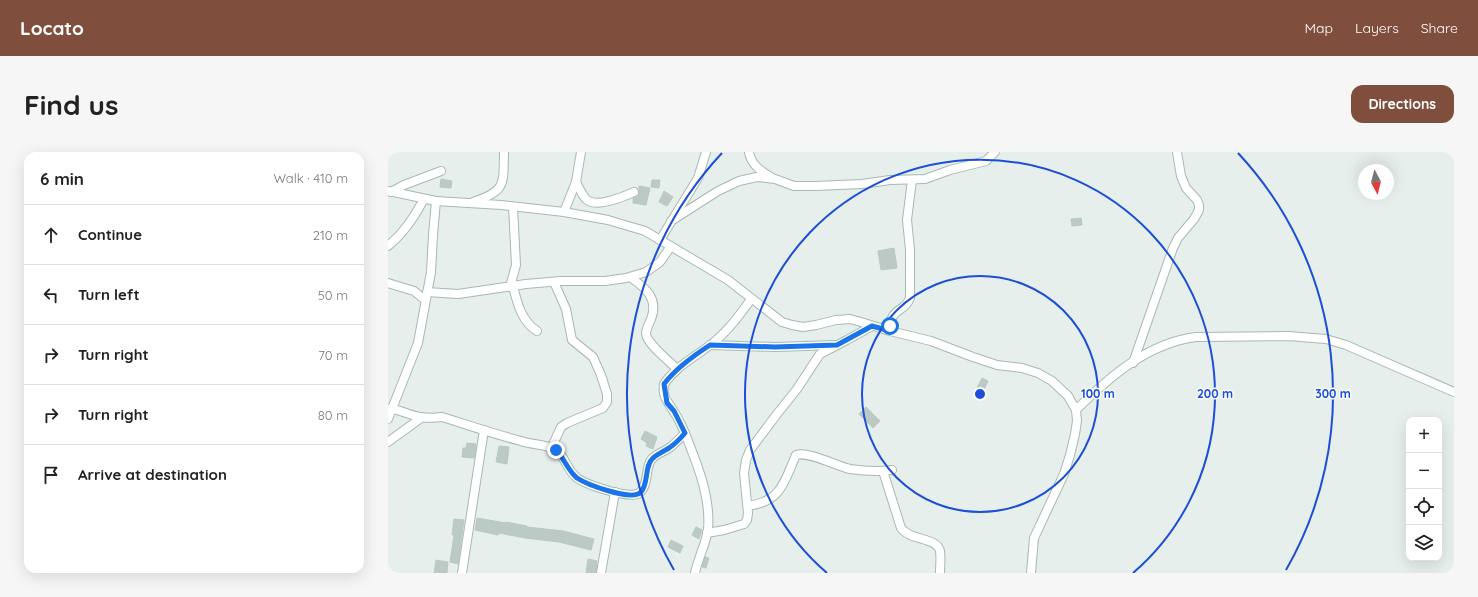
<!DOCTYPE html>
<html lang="en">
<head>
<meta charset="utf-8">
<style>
  :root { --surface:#fff; --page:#f6f6f6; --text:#222; --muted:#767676; --line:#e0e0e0; --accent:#804e3d }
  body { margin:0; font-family:Quicksand,sans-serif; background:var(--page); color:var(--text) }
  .controls { position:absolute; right:12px; bottom:12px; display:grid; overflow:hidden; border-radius:8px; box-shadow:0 4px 16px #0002 }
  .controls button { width:36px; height:36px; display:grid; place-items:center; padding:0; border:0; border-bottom:1px solid var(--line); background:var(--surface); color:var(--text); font:20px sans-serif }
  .compass { position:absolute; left:970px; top:12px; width:36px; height:36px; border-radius:50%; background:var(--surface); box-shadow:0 4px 16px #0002; rotate:173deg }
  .stop { position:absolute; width:12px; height:12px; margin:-9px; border:3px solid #1a73e8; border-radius:50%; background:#fff }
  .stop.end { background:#1a73e8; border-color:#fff; box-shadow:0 1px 4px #0008 }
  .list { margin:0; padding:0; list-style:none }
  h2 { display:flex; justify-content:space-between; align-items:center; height:52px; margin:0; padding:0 16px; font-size:17px }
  h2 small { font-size:13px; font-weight:400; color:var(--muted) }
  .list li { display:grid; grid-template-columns:26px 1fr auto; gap:12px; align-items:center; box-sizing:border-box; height:60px; padding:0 16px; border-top:1px solid var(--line) }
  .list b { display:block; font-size:15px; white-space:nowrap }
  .list em { font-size:13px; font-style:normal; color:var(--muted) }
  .icon { flex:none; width:22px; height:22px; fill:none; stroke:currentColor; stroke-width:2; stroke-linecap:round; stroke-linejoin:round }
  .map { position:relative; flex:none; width:1066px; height:421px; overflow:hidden; border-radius:12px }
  header { display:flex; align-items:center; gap:24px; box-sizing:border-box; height:56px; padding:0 20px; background:var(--accent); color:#fff }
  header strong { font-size:19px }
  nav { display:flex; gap:22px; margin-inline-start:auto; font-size:14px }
  .intro { display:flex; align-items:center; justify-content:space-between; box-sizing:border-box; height:96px; padding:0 24px }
  h1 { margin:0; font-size:28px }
  .button { padding:10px 18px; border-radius:12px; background:var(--accent); color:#fff; font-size:14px; font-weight:700 }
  main { display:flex; gap:24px; padding:0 24px }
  aside { flex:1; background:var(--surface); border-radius:12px; box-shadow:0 4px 16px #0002 }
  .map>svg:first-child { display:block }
  .building { fill:#bbcac4; stroke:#b8c9c2 }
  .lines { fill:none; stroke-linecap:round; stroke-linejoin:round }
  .minor-casing { stroke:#a8b8b2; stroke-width:10 }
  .minor { stroke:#fff; stroke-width:8 }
  .route { stroke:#1a73e8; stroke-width:5 }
  .ring { fill:none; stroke:#1d4ed8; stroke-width:2 }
  .centre { fill:#1d4ed8; stroke:#f7fbf9; stroke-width:2 }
  .ring-label { font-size:12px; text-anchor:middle; font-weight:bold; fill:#1d4ed8; stroke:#f7fbf9; stroke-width:3; stroke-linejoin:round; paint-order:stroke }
</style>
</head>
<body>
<header>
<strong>Locato</strong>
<nav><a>Map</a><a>Layers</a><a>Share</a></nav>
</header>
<div class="intro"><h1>Find us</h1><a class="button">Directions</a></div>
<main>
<aside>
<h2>6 min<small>Walk · 410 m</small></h2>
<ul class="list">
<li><svg class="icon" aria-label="ahead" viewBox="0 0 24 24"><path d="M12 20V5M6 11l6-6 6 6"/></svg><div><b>Continue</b></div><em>210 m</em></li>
<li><svg class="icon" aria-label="left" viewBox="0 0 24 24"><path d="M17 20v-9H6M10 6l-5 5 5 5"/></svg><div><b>Turn left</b></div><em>50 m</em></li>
<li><svg class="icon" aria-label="right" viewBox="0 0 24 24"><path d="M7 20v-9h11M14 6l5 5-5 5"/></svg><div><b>Turn right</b></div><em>70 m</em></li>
<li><svg class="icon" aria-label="right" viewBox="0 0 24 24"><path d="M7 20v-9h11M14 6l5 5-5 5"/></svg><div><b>Turn right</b></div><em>80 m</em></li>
<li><svg class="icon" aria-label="arrive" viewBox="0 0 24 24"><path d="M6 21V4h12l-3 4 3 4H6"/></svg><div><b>Arrive at destination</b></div></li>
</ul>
</aside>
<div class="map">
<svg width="1066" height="421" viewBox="0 0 1066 421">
  <rect width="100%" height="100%" fill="#e6efeb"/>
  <g class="building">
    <path d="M53 27 64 29 63 36 52 35Z"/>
    <path d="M264 28H272L271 36 263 35Z"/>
    <path d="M251 34 262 36 258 53 245 51V46L250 44 251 41Z"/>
    <path d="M276 39 285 45 279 54 271 50Z"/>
    <path d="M693 66 694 73 684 74 683 67Z"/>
    <path d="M506 96 509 116 493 118 490 99Z"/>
    <path d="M594 226 600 229 595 240 588 238Z"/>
    <path d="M478 255 492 269 485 276 471 262Z"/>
    <path d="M257 279 269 285 265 297 258 294 259 291 253 287Z"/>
    <path d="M79 291 88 292 86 306 74 305 75 296H78Z"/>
    <path d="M111 294 121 295 119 312 108 310Z"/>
    <path d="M89 366 118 371V370L139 374V375L175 379 206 387 203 398 171 390 137 386 111 381 110 383 87 378Z"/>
    <path d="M66 367 76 368 70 412 62 410 66 383H64Z"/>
    <path d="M308 375 314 378 311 387 304 383Z"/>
    <path d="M283 388 295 394 292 401 280 395Z"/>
    <path d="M317 405 321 406 318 416 314 415Z"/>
    <path d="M200 407 209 409 208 421H198Z"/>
    <path d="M48 408 60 410 59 421H46Z"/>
  </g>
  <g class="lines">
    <g class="minor-casing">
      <g id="minor">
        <path d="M361 0C363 13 373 19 383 25"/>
        <path d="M188 30C191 36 194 43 198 47 207 57 237 44 246 40"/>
        <path d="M0 39 48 49 113 53 176 60 220 68 257 79 340 128 394 170 404 173 415 175 428 173 448 168 462 167 473 170 502 179 543 189 585 205 609 213 634 216 650 221 664 229 680 244 688 258 689 269 687 282 682 303 676 322 646 386 643 421"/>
        <path d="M3 40 16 33 53 19"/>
        <path d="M85 50C119 39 115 32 116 0"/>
        <path d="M176 60 188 30 193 0"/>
        <path d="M283 69 330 39 351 29 369 25 387 27 406 34H427L474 32 502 28 537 27 562 18 598 9 607 0"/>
        <path d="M272 88 310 26 318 0"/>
        <path d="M0 94C16 81 26 65 36 47"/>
        <path d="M242 125C258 136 271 147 263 167 261 172 258 177 258 182 260 193 281 209 289 217"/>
        <path d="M0 131 26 139 37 148"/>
        <path d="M125 134C129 151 134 170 149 179"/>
        <path d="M122 135 128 113 125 55"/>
        <path d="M39 140 70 142 138 132 173 129H217L238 126 258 120 272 110 283 94"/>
        <path d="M502 179C502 175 502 169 504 166 508 156 517 159 522 146V98L519 68 524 28"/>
        <path d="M322 193 387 195 447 193"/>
        <path d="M745 211 785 96 790 86 806 67 811 58V53L809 48 798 36 793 24 789 0"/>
        <path d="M3 256C23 262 31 268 54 265 80 273 106 282 133 289 144 293 158 292 168 298 177 304 179 318 188 325 196 332 242 348 251 341 261 334 257 317 263 308 267 302 276 300 281 296 287 292 292 286 297 281"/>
        <path d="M688 258C721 225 760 191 808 185L900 184 938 187 958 193 1066 240"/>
        <path d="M0 267 30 191 43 120 45 83 48 49"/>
        <path d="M0 290 33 266"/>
        <path d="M163 297 173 275 179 271 215 256 219 250V242L213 223 205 205 184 188 178 157 166 130"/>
        <path d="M495 319 513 376C522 389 549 385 552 399 553 406 552 414 552 421"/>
        <path d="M360 354C394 349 396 330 408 303 421 299 448 314 462 317 476 319 490 320 504 318"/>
        <path d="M319 381 336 378 356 372 359 368 360 361 356 321 358 308 362 298 389 262 409 237 432 202 459 188 484 174"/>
        <path d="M74 421 96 278"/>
        <path d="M213 421 227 340"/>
        <path d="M307 421C310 406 318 392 320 377 323 344 308 309 296 279 293 273 290 265 286 260 280 249 274 246 276 232 289 213 309 204 326 190 341 178 352 163 363 147"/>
      </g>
    </g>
    <use href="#minor" class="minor"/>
  </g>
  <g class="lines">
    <path class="route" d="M168 298C176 306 180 319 189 326 198 332 244 350 253 340 261 331 256 314 265 306 270 302 276 299 281 296 287 292 292 287 297 281L286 259 279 251 276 232C288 216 305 204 322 193L387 195 449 193 484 174 502 179V174"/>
  </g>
  <g class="ring">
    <circle cx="592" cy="242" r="118"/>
    <path d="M439 421A235 235 0 1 1 745 421"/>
    <path d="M286 418A353 353 0 0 1 334 1M850 1A353 353 0 0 1 898 418"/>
  </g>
  <circle cx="592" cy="242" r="6" class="centre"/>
  <g class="ring-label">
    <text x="710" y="246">100 m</text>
    <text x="827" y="246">200 m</text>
    <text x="945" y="246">300 m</text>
  </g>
</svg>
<div class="controls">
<button>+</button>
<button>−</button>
<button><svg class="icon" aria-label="locate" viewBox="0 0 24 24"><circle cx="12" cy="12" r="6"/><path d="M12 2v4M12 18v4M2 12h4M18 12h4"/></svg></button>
<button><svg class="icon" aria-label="layers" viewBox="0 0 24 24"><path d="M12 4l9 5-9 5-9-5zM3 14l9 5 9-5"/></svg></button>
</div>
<svg class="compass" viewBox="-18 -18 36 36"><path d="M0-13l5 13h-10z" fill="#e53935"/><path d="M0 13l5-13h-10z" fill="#767676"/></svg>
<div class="stop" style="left:502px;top:174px"></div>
<div class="stop end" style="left:168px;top:298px"></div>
</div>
</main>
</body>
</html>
